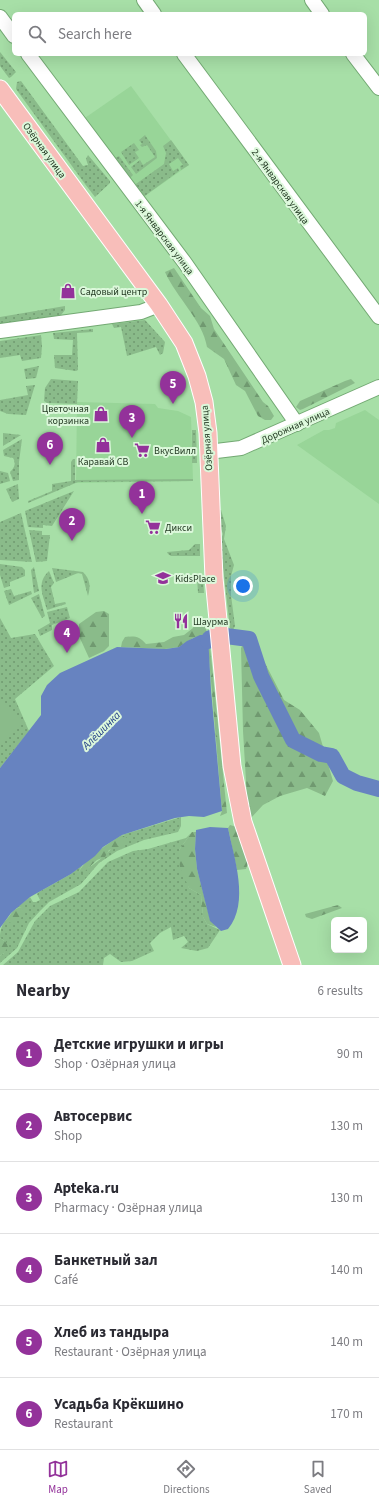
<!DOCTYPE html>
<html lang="en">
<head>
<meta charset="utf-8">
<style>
  :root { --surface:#fff; --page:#f2f2f3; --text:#2b2b33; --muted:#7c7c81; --line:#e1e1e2; --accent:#93329a }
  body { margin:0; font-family:"Source Sans 3",sans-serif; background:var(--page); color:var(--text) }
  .controls { position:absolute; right:12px; bottom:12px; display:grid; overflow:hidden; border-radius:6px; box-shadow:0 4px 16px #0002 }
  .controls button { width:36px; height:36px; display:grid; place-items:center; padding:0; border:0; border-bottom:1px solid var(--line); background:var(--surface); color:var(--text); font:20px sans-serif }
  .you { position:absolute; left:243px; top:586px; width:14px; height:14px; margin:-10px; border:3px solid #fff; border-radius:50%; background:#1a73e8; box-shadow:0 0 0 6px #1a73e833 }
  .badge { display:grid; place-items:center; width:26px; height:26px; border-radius:50%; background:var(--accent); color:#fff; font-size:13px; font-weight:700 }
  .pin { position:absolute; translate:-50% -33px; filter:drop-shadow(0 1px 2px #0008) }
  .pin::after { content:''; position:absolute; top:21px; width:14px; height:12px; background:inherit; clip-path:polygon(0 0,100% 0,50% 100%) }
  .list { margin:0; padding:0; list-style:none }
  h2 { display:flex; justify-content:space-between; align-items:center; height:52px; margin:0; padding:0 16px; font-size:17px }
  h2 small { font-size:13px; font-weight:400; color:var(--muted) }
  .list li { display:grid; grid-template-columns:26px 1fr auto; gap:12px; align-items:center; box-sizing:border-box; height:72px; padding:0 16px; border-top:1px solid var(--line) }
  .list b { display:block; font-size:15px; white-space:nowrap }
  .list p { margin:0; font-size:13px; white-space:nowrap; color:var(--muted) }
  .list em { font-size:13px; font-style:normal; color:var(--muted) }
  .icon { flex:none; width:22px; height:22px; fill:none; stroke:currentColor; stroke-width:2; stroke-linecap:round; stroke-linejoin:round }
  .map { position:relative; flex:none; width:379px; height:965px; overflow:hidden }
  .search { position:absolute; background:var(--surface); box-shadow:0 4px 16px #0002; left:12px; right:12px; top:12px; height:44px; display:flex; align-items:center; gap:10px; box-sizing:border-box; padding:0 14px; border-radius:6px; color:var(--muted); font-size:15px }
  .sheet { height:484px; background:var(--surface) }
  nav { display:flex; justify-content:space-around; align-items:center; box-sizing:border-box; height:56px; border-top:1px solid var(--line); background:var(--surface); font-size:11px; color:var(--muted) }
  nav a { display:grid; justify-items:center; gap:2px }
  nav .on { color:var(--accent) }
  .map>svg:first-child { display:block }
  .built { fill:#98d598 }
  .grass { fill:url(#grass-dots) }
  .forest { fill:url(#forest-firs) }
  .pitch { fill:#8abb8a }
  .water { fill:#6783c0 }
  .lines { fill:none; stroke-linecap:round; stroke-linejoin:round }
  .river { stroke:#6783c0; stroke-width:16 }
  .minor-casing { stroke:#73a973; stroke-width:16 }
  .major-casing { stroke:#fff; stroke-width:19 }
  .minor { stroke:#fff; stroke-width:14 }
  .major { stroke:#f8beba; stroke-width:17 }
  .labels { text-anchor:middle; stroke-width:4; stroke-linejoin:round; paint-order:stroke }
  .street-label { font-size:10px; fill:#1e341e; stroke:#dcf8db }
  .poi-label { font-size:10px; fill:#1e341e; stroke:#dcf8db; text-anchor:start }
  .water-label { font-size:11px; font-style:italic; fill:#1f3c85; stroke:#dcf8db }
</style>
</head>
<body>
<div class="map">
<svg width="379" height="965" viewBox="0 0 379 965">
  <defs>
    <pattern id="grass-dots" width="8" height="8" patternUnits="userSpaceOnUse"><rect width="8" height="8" fill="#8abb8a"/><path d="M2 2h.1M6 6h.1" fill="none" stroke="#709970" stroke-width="1.8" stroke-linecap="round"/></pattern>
    <pattern id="forest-firs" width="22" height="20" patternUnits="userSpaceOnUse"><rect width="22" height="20" fill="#8abb8a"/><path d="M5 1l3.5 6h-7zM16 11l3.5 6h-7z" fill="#709970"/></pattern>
  </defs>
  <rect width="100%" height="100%" fill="#a7dfa7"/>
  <g class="built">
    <path d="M131 86 189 165 142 198 82 120Z"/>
    <path d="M77 402 155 404 158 408 178 411 191 417 193 481 76 483Z"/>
    <path d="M365 410 379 420V504L297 445 324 430H329L335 428 336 423Z"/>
  </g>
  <g class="grass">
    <path d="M0 52 16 72 11 77 9 78 0 66Z"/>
    <path d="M21 81 83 166 88 165 86 159 88 155 110 181V183L95 197 85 184 16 89 17 82Z"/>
    <path d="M145 135 156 151 157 158 136 174 131 167 140 160 143 165 155 157 147 145 142 147 140 145 142 144 139 140Z"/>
    <path d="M171 140 189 165 181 170 180 166 183 165 178 158 169 164 173 171 178 168 179 171 142 198 133 186 164 164 166 153 163 146Z"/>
    <path d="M134 143 139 150 135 152 139 158 129 165 121 152Z"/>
    <path d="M119 156 133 175 130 178 115 158Z"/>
    <path d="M65 306V310L61 315 0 325V317Z"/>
    <path d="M145 320 165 342 163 353 160 355 156 347 127 356 121 327 114 328 112 324Z"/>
    <path d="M93 329V332L77 333 78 370 76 371 55 368 54 355H72L73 340 54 339 53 333Z"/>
    <path d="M41 335 42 346 41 358 22 361 20 355 0 358V341Z"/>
    <path d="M39 366 36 378 26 379 24 369Z"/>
    <path d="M51 379 78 381 77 404 47 403 44 401 45 388Z"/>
    <path d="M35 385 26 415 8 414 0 411V400L28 395 26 386Z"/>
    <path d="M192 430H196L197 463H192Z"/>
    <path d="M3 433 21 435 3 446Z"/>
    <path d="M22 439 19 462V480L13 481 10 472C15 467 16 463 13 458L4 456 3 450Z"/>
    <path d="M73 459H75V480L193 479V481L78 482 28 503V501L52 491V484L71 481V462Z"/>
    <path d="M0 471 8 473 10 481 0 484Z"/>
    <path d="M18 484 19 499 12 502 6 489Z"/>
    <path d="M74 491 52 526 43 525V528L28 527 25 511Z"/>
    <path d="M221 510 226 526 224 539 234 565 231 576V595L235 626 233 630 230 628 220 541 223 534 220 527 219 511Z"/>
    <path d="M21 513 32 562 0 560V522Z"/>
    <path d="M29 530 42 531V535H50L47 561 36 562Z"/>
    <path d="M195 544H200V556H171L168 554 167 552 189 550Z"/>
    <path d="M0 564 22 567 25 570V576L10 582V586L4 588 0 575Z"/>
    <path d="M34 567 39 591 34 593 31 570Z"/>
    <path d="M52 568 83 572C90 579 91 586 88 596L82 574 78 573 56 582Z"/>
    <path d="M49 571 54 583 51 587 55 604 65 602 66 604 47 610C43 595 36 583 49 571Z"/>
    <path d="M197 576H203L204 593H198Z"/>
    <path d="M11 589 14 596 31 591 32 594 9 605 4 591Z"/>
    <path d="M39 594 45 616 42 618 31 598Z"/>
    <path d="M67 607 70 618 52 625V630L40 636 38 630 50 623 47 612Z"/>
    <path d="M0 618 11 638 35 634 54 666 15 699 29 731 0 768Z"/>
    <path d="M181 817V826L178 832 144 840 117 851 99 863 81 884 49 902 40 911 29 923 17 948 0 963V956L4 953 6 942 0 938C0 921 9 917 22 907L16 908 30 897 33 902H36L40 900 37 894 39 892 71 874 82 865 79 872C96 867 111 848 125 836L122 835Z"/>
    <path d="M192 832 179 850 189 888 201 895 203 917 207 924 220 930 208 948 197 951 181 948 188 942 184 936 173 940 171 927 160 933 150 943 154 951 132 961 121 962 110 954 104 958 103 965H3L18 952 35 921 50 906 79 892 108 862 133 851 148 849 186 838Z"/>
  </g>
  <g class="forest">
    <path d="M174 268 201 308 210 316 214 329 263 402 268 406 274 416 271 420H265L258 416 245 391 236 385 224 359 207 347C203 321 176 297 165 272Z"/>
    <path d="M351 379 355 383 303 409 300 410 296 407 300 401 345 381Z"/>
    <path d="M104 611 109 614V646L104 651 89 658 79 636V624L96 612Z"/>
    <path d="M197 621H203L208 635 193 638 179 647 165 649 121 647 122 642 125 637C135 636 139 636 146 644L164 642 173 637 184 635 193 628 194 623Z"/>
    <path d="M250 634 284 700 300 710 319 733 333 781 325 796 307 788 280 796 263 805 251 818 247 798 243 731 241 648Z"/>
    <path d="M208 646H210L227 813 220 816 222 811Z"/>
    <path d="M230 825 237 827 248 863 246 869 237 870 228 828Z"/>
    <path d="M192 832H196L195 849 197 869 210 919 216 927 207 924 203 917 201 895 189 888 180 868 179 850Z"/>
    <path d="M122 835 127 838V842L114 849 109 850 105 857 97 860 82 874 79 872C84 860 110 842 122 835Z"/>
    <path d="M338 905 342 908 312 919 306 917 305 914Z"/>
    <path d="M22 907 24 912 21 918 10 923 7 920C11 913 14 908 22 907Z"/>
    <path d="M0 938 6 942 8 947 4 953 0 956Z"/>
  </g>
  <path class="pitch" d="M0 700 23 723 0 746Z"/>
  <g class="water">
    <path d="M200 635H208L211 690 222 811 204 817 189 816 175 818 122 835 103 847 95 856 71 874 30 897 11 913 0 928V768L41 715V696L47 685 60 673 117 647 166 649 179 647 187 641Z"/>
    <path d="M210 827 228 828C234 858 250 903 228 929L221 931 210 921 197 869 195 849 196 830Z"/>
  </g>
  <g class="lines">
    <g class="river">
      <path d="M226 636 249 639 261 676 293 740 321 754 332 756 343 776 357 783 379 789"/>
      <path d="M208 641 210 638"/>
    </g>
    <g class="minor-casing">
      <g id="minor">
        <path d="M144 0 154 14"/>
        <path d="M312 0 322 14"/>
        <path d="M0 17 14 36"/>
        <path d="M28 54 185 263 297 424"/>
        <path d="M184 54 379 317"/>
        <path d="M353 54 379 88"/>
        <path d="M0 331 141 312 159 305"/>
        <path d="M208 452 241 448 379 387"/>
      </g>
    </g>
    <g class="major-casing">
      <path id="major" d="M0 89 159 305 184 343 197 376 204 402 208 433 214 578 232 766 243 822 292 965"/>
    </g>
    <use href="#minor" class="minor"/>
    <use href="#major" class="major"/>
  </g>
  <defs>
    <g id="shop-bare" transform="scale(1.2)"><path d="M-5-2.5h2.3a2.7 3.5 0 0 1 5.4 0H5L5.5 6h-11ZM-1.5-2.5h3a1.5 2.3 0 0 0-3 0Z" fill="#93329a" stroke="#dcf8db" stroke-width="2.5" paint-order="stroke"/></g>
    <g id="supermarket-bare" transform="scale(1.2)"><path d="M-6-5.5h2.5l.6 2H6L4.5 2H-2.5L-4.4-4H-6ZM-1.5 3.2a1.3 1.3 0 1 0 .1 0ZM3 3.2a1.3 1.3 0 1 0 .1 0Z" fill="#93329a" stroke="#dcf8db" stroke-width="2.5" paint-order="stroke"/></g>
    <g id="school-bare" transform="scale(1.2)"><path d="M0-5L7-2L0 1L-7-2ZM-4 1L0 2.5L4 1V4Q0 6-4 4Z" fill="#93329a" stroke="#dcf8db" stroke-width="2.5" paint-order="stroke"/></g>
    <g id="restaurant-bare" transform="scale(1.2)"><path d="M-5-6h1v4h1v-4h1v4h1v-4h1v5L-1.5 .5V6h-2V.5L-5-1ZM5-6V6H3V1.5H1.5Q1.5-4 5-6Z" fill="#93329a" stroke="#dcf8db" stroke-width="2.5" paint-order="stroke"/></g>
  </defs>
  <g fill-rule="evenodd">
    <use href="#shop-bare" x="68" y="291"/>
    <use href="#shop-bare" x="101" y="414"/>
    <use href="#shop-bare" x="103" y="445"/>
    <use href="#supermarket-bare" x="142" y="450"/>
    <use href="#supermarket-bare" x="153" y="527"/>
    <use href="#school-bare" x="163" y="578"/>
    <use href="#restaurant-bare" x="181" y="621"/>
  </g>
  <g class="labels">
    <g class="street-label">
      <text transform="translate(45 150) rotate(54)" y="4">Озёрная улица</text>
      <text transform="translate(281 186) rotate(54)" y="4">2-я Январская улица</text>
      <text transform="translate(165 237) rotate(53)" y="4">1-я Январская улица</text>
      <text transform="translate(295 425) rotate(-24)" y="4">Дорожная улица</text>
      <text transform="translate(206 438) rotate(-94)" y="4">Озёрная улица</text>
    </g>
    <g class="poi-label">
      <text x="80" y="295">Садовый центр</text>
      <text x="89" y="412" text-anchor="end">Цветочная<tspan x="89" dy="12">корзинка</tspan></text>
      <text x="154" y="454">ВкусВилл</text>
      <text x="103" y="465" text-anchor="middle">Каравай СВ</text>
      <text x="165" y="531">Дикси</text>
      <text x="175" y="582">KidsPlace</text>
      <text x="193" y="625">Шаурма</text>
    </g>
    <g class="water-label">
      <text transform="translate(101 730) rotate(-45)" y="4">Алёшинка</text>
    </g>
  </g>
</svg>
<div class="controls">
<button><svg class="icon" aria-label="layers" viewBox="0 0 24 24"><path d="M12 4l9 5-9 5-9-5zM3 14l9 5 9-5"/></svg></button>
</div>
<div class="you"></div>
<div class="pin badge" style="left:142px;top:514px">1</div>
<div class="pin badge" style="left:72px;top:541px">2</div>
<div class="pin badge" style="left:132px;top:438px">3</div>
<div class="pin badge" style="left:67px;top:653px">4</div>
<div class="pin badge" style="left:173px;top:404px">5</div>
<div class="pin badge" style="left:50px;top:465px">6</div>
<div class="search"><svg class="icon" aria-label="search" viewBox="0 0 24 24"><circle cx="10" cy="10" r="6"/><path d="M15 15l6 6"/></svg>Search here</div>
</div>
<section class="sheet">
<h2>Nearby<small>6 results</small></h2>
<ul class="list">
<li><span class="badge">1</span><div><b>Детские игрушки и игры</b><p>Shop · Озёрная улица</p></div><em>90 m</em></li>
<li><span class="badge">2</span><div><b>Автосервис</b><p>Shop</p></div><em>130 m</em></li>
<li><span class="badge">3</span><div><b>Apteka.ru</b><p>Pharmacy · Озёрная улица</p></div><em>130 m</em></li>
<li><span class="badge">4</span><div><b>Банкетный зал</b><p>Café</p></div><em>140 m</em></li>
<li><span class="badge">5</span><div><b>Хлеб из тандыра</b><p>Restaurant · Озёрная улица</p></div><em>140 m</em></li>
<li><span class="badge">6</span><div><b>Усадьба Крёкшино</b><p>Restaurant</p></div><em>170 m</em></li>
</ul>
</section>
<nav>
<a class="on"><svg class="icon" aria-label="map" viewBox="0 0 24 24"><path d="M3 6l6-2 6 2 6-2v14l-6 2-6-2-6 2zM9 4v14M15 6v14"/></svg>Map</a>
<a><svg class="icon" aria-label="directions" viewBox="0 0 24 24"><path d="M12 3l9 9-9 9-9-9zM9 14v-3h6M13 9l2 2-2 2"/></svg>Directions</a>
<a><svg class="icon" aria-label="saved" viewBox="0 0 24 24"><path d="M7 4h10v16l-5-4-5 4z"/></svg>Saved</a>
</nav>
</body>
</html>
